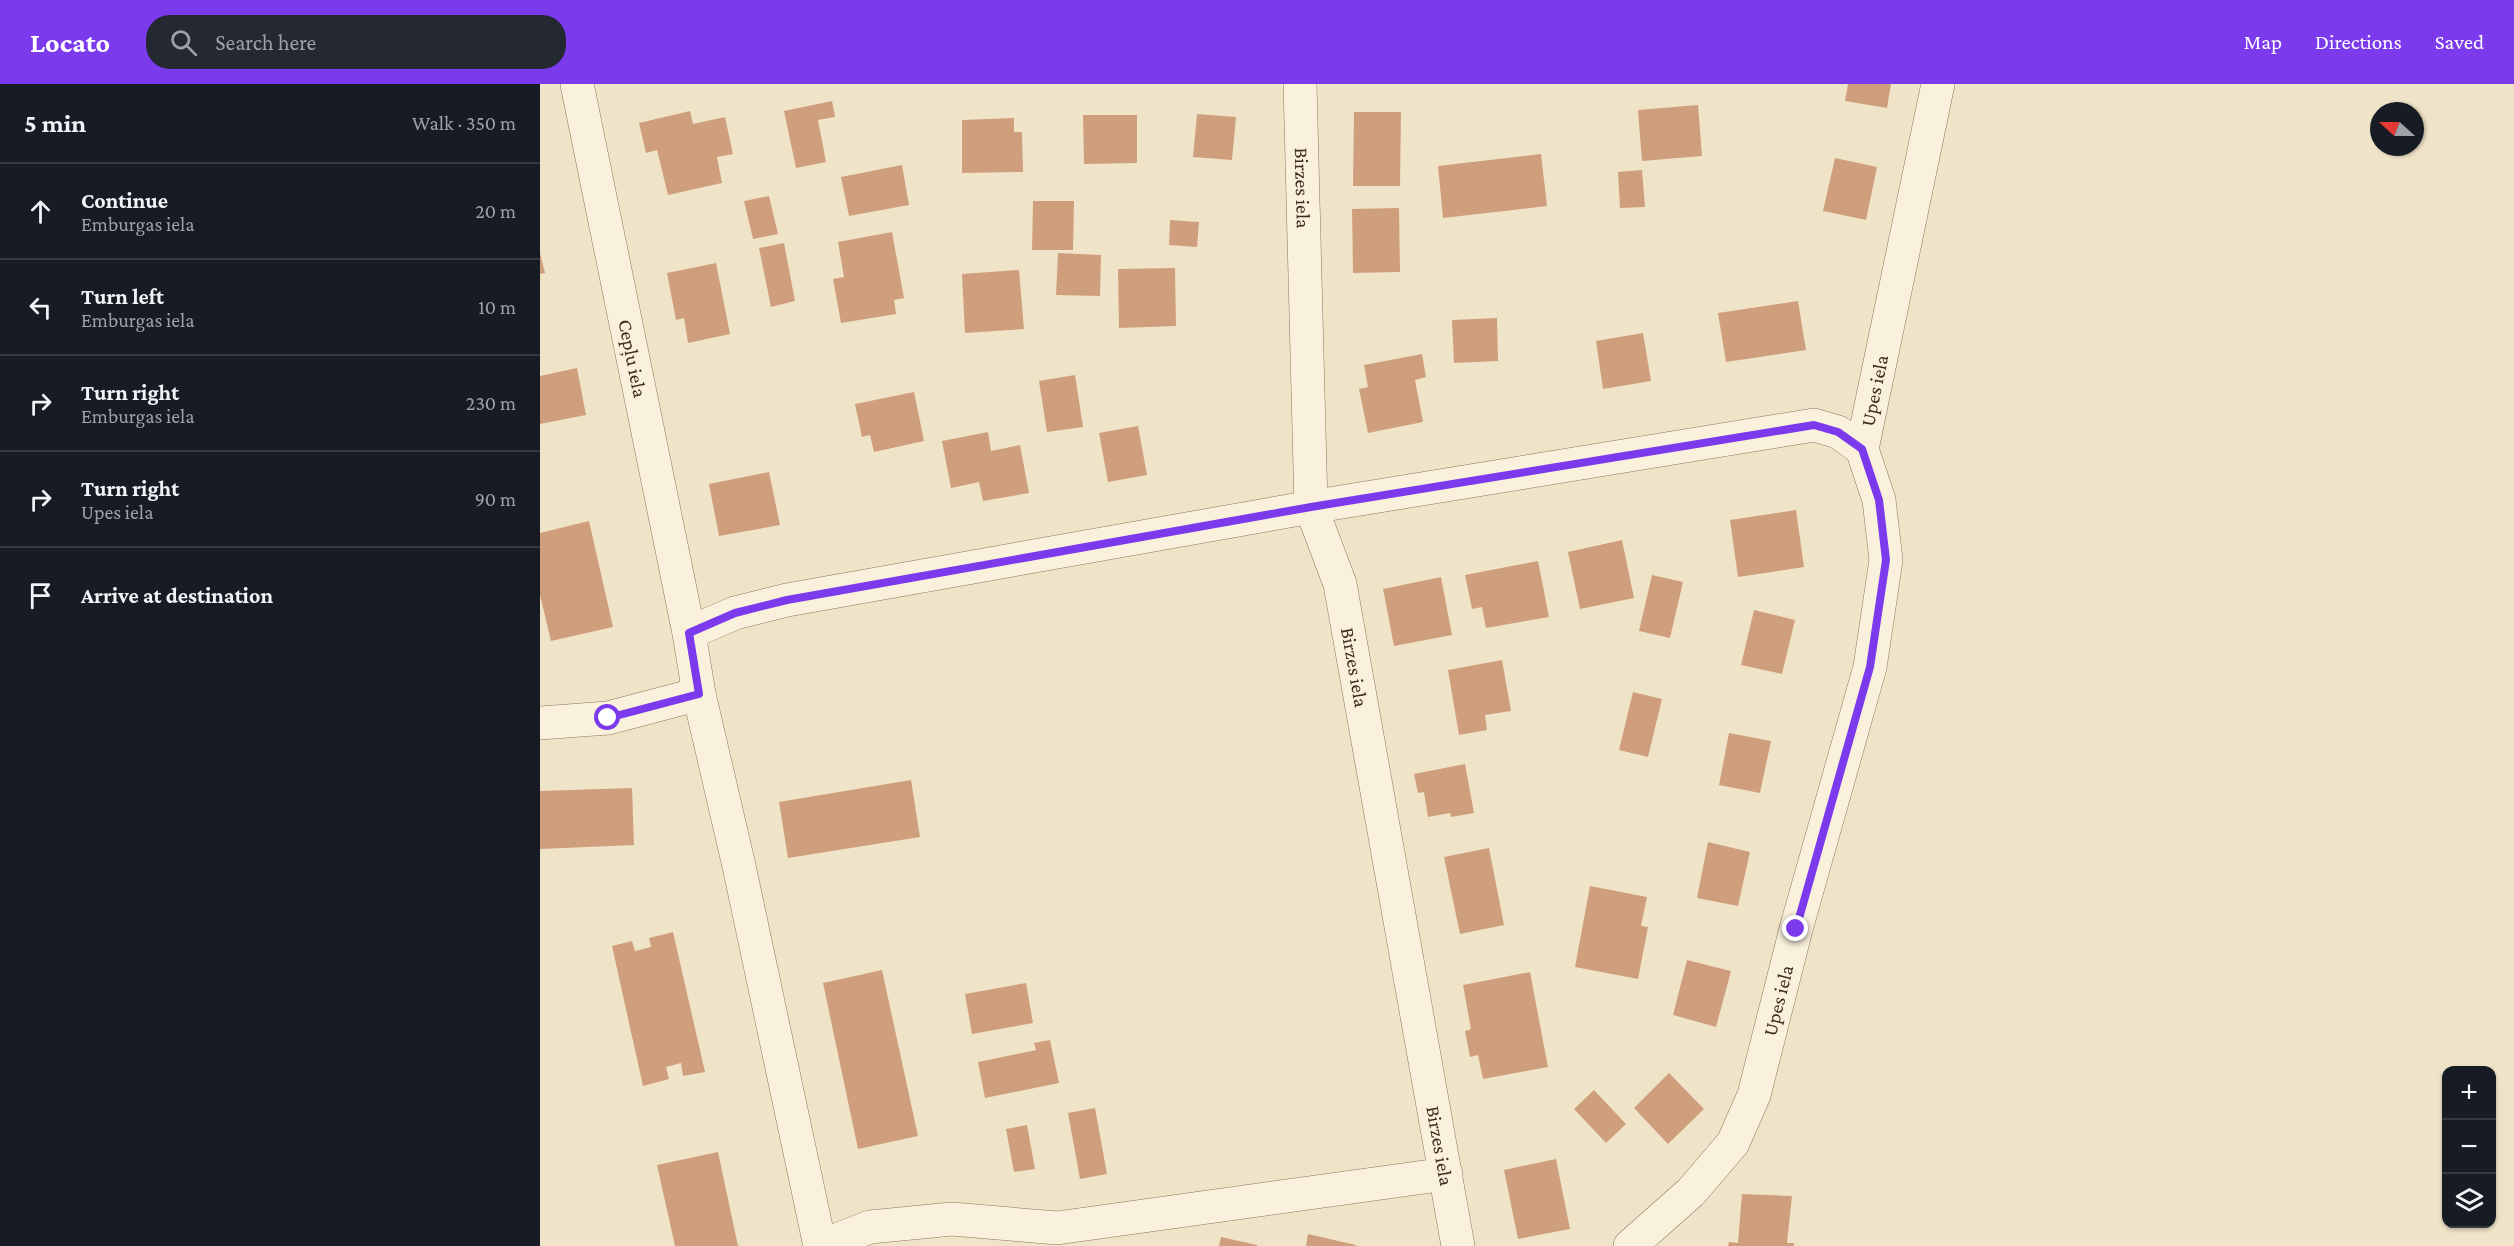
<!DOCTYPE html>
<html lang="en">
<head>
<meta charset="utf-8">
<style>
  :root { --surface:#171b24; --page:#242831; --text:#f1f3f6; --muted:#9ea1a6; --line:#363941; --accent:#7c3aed }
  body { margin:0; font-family:"Crimson Pro",serif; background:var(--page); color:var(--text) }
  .controls { position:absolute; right:18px; bottom:18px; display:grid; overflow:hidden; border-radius:12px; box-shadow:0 2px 4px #0004 }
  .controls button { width:54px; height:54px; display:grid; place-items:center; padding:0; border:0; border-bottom:2px solid var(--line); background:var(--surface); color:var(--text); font:30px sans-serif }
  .compass { position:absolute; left:1830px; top:18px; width:54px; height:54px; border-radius:50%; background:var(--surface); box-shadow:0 2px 4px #0004; rotate:291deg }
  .stop { position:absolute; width:18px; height:18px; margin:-14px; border:4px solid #7c3aed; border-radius:50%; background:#fff }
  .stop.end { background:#7c3aed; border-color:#fff; box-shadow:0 2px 6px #0008 }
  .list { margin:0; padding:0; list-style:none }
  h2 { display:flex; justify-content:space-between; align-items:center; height:78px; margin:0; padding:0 24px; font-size:26px }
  h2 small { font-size:20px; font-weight:400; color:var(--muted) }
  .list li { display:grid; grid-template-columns:39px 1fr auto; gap:18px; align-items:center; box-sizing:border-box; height:96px; padding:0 24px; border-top:2px solid var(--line) }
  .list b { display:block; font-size:22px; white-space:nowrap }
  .list p { margin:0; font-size:20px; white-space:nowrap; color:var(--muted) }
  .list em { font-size:20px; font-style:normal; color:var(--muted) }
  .icon { flex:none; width:33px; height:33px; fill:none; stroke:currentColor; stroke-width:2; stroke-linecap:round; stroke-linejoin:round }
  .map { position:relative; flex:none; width:1974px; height:1162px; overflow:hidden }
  header { display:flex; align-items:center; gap:36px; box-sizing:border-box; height:84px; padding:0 30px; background:var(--accent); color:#fff }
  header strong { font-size:28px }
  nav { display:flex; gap:33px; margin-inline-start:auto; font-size:21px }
  .search { width:420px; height:54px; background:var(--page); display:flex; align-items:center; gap:15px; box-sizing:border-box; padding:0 21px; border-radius:24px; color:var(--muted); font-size:22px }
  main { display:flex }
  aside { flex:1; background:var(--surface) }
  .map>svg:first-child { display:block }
  .building { fill:#cf9f7d }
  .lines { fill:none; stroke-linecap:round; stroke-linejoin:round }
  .minor-casing { stroke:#8d765c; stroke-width:34 }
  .minor { stroke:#faf1dc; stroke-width:33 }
  .route { stroke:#7c3aed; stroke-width:8 }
  .labels { text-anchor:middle; stroke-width:4.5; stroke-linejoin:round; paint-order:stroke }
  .street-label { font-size:20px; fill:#3d2e20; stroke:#f7eed8 }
</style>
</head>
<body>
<header>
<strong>Locato</strong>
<div class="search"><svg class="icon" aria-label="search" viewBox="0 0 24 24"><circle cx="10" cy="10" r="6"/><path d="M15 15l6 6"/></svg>Search here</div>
<nav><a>Map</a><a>Directions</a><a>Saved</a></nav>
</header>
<main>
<aside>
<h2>5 min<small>Walk · 350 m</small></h2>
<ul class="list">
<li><svg class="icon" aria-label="ahead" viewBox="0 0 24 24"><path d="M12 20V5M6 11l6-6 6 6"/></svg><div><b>Continue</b><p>Emburgas iela</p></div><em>20 m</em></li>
<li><svg class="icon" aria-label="left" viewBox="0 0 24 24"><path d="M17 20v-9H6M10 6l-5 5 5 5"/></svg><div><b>Turn left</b><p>Emburgas iela</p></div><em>10 m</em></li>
<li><svg class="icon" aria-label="right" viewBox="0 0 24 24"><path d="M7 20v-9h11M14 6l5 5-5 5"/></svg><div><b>Turn right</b><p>Emburgas iela</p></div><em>230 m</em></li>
<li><svg class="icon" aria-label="right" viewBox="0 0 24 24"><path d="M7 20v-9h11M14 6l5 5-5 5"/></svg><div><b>Turn right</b><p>Upes iela</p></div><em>90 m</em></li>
<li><svg class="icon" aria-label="arrive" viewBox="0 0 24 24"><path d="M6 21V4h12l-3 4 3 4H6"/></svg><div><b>Arrive at destination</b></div></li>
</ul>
</aside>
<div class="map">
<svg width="1974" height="1162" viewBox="0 0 1974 1162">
  <rect width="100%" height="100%" fill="#f0e4c8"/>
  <g class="building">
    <path d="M1308 0H1351L1347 24 1305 17Z"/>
    <path d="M292 17 295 33 278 36 286 78 256 84 244 27Z"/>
    <path d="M1158 21 1162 72 1102 77 1098 26Z"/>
    <path d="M150 27 153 40 185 33 193 70 177 73 182 99 128 111 117 66 106 69 99 39Z"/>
    <path d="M814 28H861L860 102H813Z"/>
    <path d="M657 30 696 33 692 76 653 73Z"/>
    <path d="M543 31H597V79L544 80Z"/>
    <path d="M474 34V48H482L483 88 422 89V36Z"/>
    <path d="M1001 70 1007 122 903 134 898 82Z"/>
    <path d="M1295 74 1337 83 1326 136 1283 127Z"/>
    <path d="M362 81 369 121 309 132 301 93Z"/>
    <path d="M1102 86 1105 123 1080 124 1078 88Z"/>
    <path d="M229 112 238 150 213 155 204 117Z"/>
    <path d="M493 117H534L533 166H492Z"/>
    <path d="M859 124 860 188 813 189 812 125Z"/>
    <path d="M630 136 659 138 657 163 629 161Z"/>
    <path d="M352 148 364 214 354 216 356 230 301 239 293 195 304 193 298 158Z"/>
    <path d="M244 159 255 217 231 223 219 164Z"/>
    <path d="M0 169 5 189 0 190Z"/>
    <path d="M518 169 561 171 560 212 516 211Z"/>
    <path d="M176 179 190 250 148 259 144 234 136 236 127 189Z"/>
    <path d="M635 184 636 242 579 244 578 185Z"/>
    <path d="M479 186 484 245 425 249 422 190Z"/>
    <path d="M1258 217 1266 266 1186 278 1178 229Z"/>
    <path d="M957 234 958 277 914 279 912 236Z"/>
    <path d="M1103 249 1111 297 1063 305 1056 257Z"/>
    <path d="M882 270 886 293 875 296 883 338 828 349 819 305 828 303 824 281Z"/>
    <path d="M37 284 46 331 0 340V292Z"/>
    <path d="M535 291 543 343 507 348 499 297Z"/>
    <path d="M374 308 384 357 334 368 330 351 322 353 315 320Z"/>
    <path d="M598 342 607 391 568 398 559 349Z"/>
    <path d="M448 348 451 367 480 361 489 409 443 417 439 398 411 404 402 357Z"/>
    <path d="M229 388 240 441 179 452 169 400Z"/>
    <path d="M1256 426 1264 483 1198 493 1190 436Z"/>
    <path d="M49 437 73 543 11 557 0 511V449Z"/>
    <path d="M1082 456 1094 514 1040 525 1028 468Z"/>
    <path d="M998 477 1009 533 946 544 942 523 932 525 925 491Z"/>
    <path d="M1112 491 1143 498 1130 554 1099 547Z"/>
    <path d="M901 493 912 551 854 562 843 505Z"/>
    <path d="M1214 526 1255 536 1242 590 1201 581Z"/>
    <path d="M962 576 971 627 945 631 947 646 919 651 908 586Z"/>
    <path d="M1093 608 1122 615 1108 673 1079 666Z"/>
    <path d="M1189 649 1231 657 1220 709 1179 701Z"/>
    <path d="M925 680 934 729 911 733 910 729 888 733 884 708 878 709 874 690Z"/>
    <path d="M371 696 380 753 248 774 239 718Z"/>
    <path d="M92 704 94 761 0 765V707Z"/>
    <path d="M1168 758 1210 768 1198 822 1157 814Z"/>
    <path d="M949 764 964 841 920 850 904 773Z"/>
    <path d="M1050 802 1107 813 1101 842 1108 843 1098 895 1035 883Z"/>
    <path d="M133 848 165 988 143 992 141 979 126 983 129 995 103 1002 72 862 92 857 95 867 111 863 109 854Z"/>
    <path d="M1147 876 1191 887 1176 943 1133 931Z"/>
    <path d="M342 886 378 1052 318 1065 283 899Z"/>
    <path d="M990 888 1008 983 943 995 938 971 930 973 925 947 931 945 923 901Z"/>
    <path d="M486 899 493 939 432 950 425 910Z"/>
    <path d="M510 956 519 999 445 1014 438 978 496 966 494 959Z"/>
    <path d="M1129 989 1164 1025 1128 1060 1094 1024Z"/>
    <path d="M1054 1006 1086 1040 1066 1059 1034 1025Z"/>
    <path d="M555 1024 567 1090 540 1095 528 1029Z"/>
    <path d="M487 1041 495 1085 474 1088 466 1045Z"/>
    <path d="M178 1068 198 1162H135L117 1081Z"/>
    <path d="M1016 1075 1030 1145 978 1155 964 1086Z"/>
    <path d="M1202 1110 1252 1112 1247 1159H1254V1162H1188L1189 1158 1198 1159Z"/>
    <path d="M768 1150 816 1161V1162H766Z"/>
    <path d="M681 1153 717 1161V1162H679Z"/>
  </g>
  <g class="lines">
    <g class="minor-casing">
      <g id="minor">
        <path id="s1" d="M37 0 149 549 159 610 199 782 280 1162"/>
        <path id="s2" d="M760 0 771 423 800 500 918 1162"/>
        <path d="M149 549 195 529 247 516 771 423 1274 341 1298 348 1322 365"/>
        <path d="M0 639 68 634 159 610"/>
        <path d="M281 1162 330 1143 412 1135 517 1144 906 1090"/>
        <path id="s3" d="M1090 1162 1151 1108 1193 1059 1214 1011 1256 845 1330 583 1346 476 1339 416 1322 365 1398 0"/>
      </g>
    </g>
    <use href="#minor" class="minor"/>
  </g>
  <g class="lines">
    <path class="route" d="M68 634 159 610 149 549 195 529 247 516 771 423 1274 341 1298 348 1322 365 1339 416 1346 476 1330 583 1256 845"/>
  </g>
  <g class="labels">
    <g class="street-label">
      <text dy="7" stroke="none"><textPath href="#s2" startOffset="104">Birzes iela</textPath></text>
      <text dy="7" stroke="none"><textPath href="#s1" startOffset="280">Cepļu iela</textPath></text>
      <text dy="7" stroke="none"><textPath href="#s3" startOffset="924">Upes iela</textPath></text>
      <text dy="7" stroke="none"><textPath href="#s2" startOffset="590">Birzes iela</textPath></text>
      <text dy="7" stroke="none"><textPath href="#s3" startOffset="296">Upes iela</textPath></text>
      <text dy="7" stroke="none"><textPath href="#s2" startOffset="1076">Birzes iela</textPath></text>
    </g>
  </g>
</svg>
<div class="controls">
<button>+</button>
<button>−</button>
<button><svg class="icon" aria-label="layers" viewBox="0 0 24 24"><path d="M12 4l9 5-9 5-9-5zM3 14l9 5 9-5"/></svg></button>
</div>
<svg class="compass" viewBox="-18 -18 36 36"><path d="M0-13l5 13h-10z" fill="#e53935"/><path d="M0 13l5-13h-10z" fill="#9ea1a6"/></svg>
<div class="stop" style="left:68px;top:634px"></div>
<div class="stop end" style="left:1256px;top:845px"></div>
</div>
</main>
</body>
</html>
